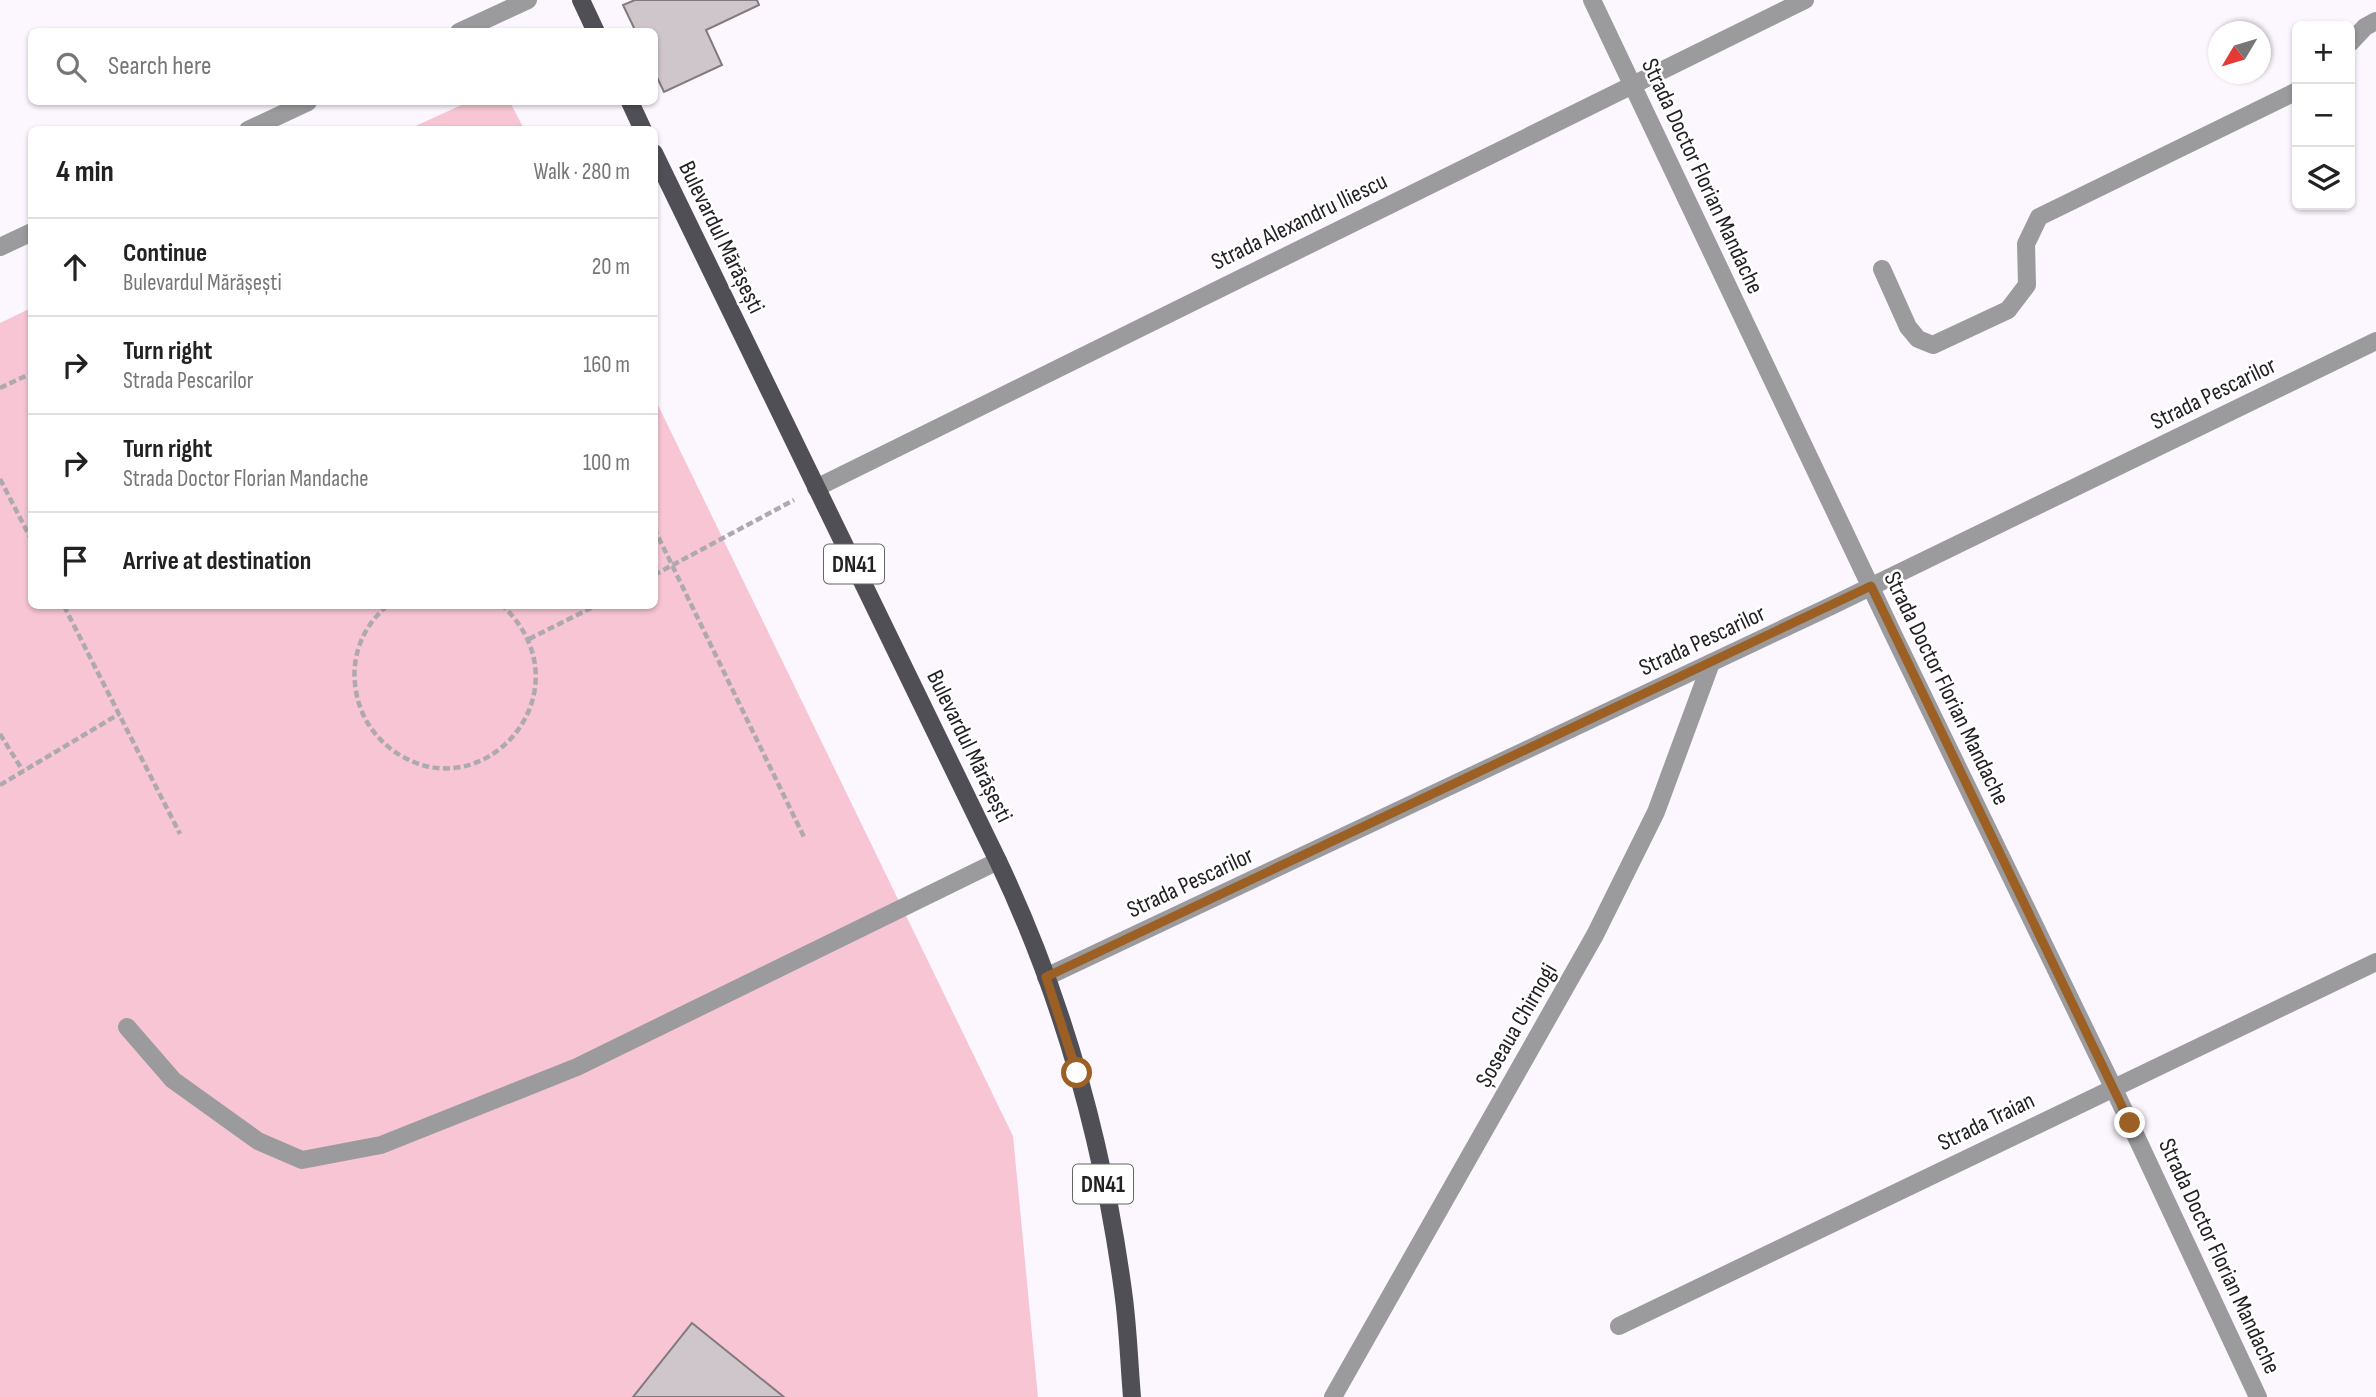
<!DOCTYPE html>
<html lang="en">
<head>
<meta charset="utf-8">
<style>
  :root { --surface:#fff; --page:#f6f6f6; --text:#222; --muted:#767676; --line:#e0e0e0 }
  body { margin:0; font-family:"Sofia Sans Condensed",sans-serif; background:var(--page); color:var(--text) }
  .controls { position:absolute; right:21px; top:21px; display:grid; overflow:hidden; border-radius:10px; box-shadow:0 2px 5px #0004 }
  .controls button { width:63px; height:63px; display:grid; place-items:center; padding:0; border:0; border-bottom:2px solid var(--line); background:var(--surface); color:var(--text); font:35px sans-serif }
  .compass { position:absolute; left:2208px; top:21px; width:63px; height:63px; border-radius:50%; background:var(--surface); box-shadow:0 2px 5px #0004; rotate:232deg }
  .stop { position:absolute; width:21px; height:21px; margin:-16px; border:5px solid #9d6024; border-radius:50%; background:#fff }
  .stop.end { background:#9d6024; border-color:#fff; box-shadow:0 2px 7px #0008 }
  .list { margin:0; padding:0; list-style:none }
  h2 { display:flex; justify-content:space-between; align-items:center; height:91px; margin:0; padding:0 28px; font-size:30px }
  h2 small { font-size:23px; font-weight:400; color:var(--muted) }
  .list li { display:grid; grid-template-columns:46px 1fr auto; gap:21px; align-items:center; box-sizing:border-box; height:98px; padding:0 28px; border-top:2px solid var(--line) }
  .list b { display:block; font-size:26px; white-space:nowrap }
  .list p { margin:0; font-size:23px; white-space:nowrap; color:var(--muted) }
  .list em { font-size:23px; font-style:normal; color:var(--muted) }
  .icon { flex:none; width:38px; height:38px; fill:none; stroke:currentColor; stroke-width:2; stroke-linecap:round; stroke-linejoin:round }
  .map { position:relative; flex:none; width:2376px; height:1397px; overflow:hidden }
  .search { position:absolute; background:var(--surface); box-shadow:0 2px 5px #0004; left:28px; top:28px; width:630px; height:77px; display:flex; align-items:center; gap:18px; box-sizing:border-box; padding:0 24px; border-radius:10px; color:var(--muted); font-size:26px }
  .panel { position:absolute; background:var(--surface); box-shadow:0 2px 5px #0004; left:28px; top:126px; width:630px; height:483px; border-radius:10px }
  .map>svg:first-child { display:block }
  .green { fill:#f7c5d3 }
  .building { fill:#cec6cb; stroke:#827a7f; stroke-width:2 }
  .lines { fill:none; stroke-linecap:round; stroke-linejoin:round }
  .path { stroke:#ada9af; stroke-width:4.5; stroke-dasharray:7 3.5; stroke-linecap:butt }
  .service { stroke:#9b9b9e; stroke-width:18 }
  .minor { stroke:#9b9b9e; stroke-width:18 }
  .primary { stroke:#514f56; stroke-width:18 }
  .route { stroke:#9d6024; stroke-width:9 }
  .labels { text-anchor:middle; stroke-width:5; stroke-linejoin:round; paint-order:stroke }
  .shield { fill:#fff; stroke:#656466; stroke-width:2 }
  .shield-label { font-size:23px; font-weight:bold; fill:#232124 }
  .street-label { font-size:24px; fill:#232124; stroke:#fff }
</style>
</head>
<body>
<div class="map">
<svg width="2376" height="1397" viewBox="0 0 2376 1397">
  <rect width="100%" height="100%" fill="#fcf6fe"/>
  <g class="green">
    <path d="M468 102H510L524 129H409Z"/>
    <path d="M31 308 32 606H654L655 399 1013 1136 1038 1397H0V323Z"/>
  </g>
  <g class="building">
    <path d="M635 0H757L759 5 706 30 722 65 664 92 654 71V32H636L623 5Z"/>
    <path d="M692 1323 784 1397H633Z"/>
  </g>
  <g class="lines">
    <g class="path">
      <path d="M0 388 32 373"/>
      <path d="M0 479 32 541"/>
      <path d="M654 528 804 837"/>
      <path d="M654 575 794 500"/>
      <path d="M64 606 180 834"/>
      <path d="M387 606C362 627 350 658 356 691 360 715 372 734 391 749 481 817 592 691 503 606"/>
      <path d="M529 639 595 606"/>
      <path d="M0 734 23 771"/>
      <path d="M0 785 119 714"/>
    </g>
    <g class="service">
      <path d="M2350 43 2365 27 2376 21"/>
      <path d="M1882 269 1908 327 1918 339 1933 345 2008 310 2027 285 2026 244 2039 217 2297 91"/>
      <path d="M127 1027 173 1080 258 1141 302 1160 381 1145 577 1067 998 861"/>
    </g>
    <g class="minor">
      <path d="M1592 0 1894 636 2113 1087 2258 1397"/>
      <path d="M459 32 528 0"/>
      <path d="M248 130 308 102"/>
      <path d="M0 247 32 232"/>
      <path d="M816 488 1805 0"/>
      <path d="M1046 977 1831 606 2376 341"/>
      <path d="M1619 1326 2376 962"/>
      <path d="M1333 1397 1595 935 1656 812 1711 663"/>
    </g>
    <g class="primary">
      <path d="M581 0 596 32"/>
      <path d="M630 102 643 130"/>
      <path d="M654 153 998 861C1062 996 1103 1143 1123 1291 1128 1326 1129 1362 1132 1397"/>
    </g>
  </g>
  <g class="lines">
    <path class="route" d="M1077 1073 1046 977 1871 586 2130 1123"/>
  </g>
  <g class="labels">
    <g class="shield">
      <rect x="824" y="544.5" width="60" height="39" rx="5"/>
      <rect x="1073" y="1164.5" width="60" height="39" rx="5"/>
    </g>
    <g class="shield-label">
      <text x="854" y="572">DN41</text>
      <text x="1103" y="1192">DN41</text>
    </g>
    <g class="street-label">
      <text transform="translate(1703 176) rotate(65)" y="8">Strada Doctor Florian Mandache</text>
      <text transform="translate(1299 221) rotate(-26)" y="8">Strada Alexandru Iliescu</text>
      <text transform="translate(722 237) rotate(64)" y="8">Bulevardul Mărășești</text>
      <text transform="translate(2213 393) rotate(-26)" y="8">Strada Pescarilor</text>
      <text transform="translate(1702 640) rotate(-25)" y="8">Strada Pescarilor</text>
      <text transform="translate(1947 688) rotate(64)" y="8">Strada Doctor Florian Mandache</text>
      <text transform="translate(970 746) rotate(64)" y="8">Bulevardul Mărășești</text>
      <text transform="translate(1190 882) rotate(-25)" y="8">Strada Pescarilor</text>
      <text transform="translate(1516 1025) rotate(-60)" y="8">Șoseaua Chirnogi</text>
      <text transform="translate(1986 1121) rotate(-26)" y="8">Strada Traian</text>
      <text transform="translate(2220 1256) rotate(65)" y="8">Strada Doctor Florian Mandache</text>
    </g>
  </g>
</svg>
<div class="controls">
<button>+</button>
<button>−</button>
<button><svg class="icon" aria-label="layers" viewBox="0 0 24 24"><path d="M12 4l9 5-9 5-9-5zM3 14l9 5 9-5"/></svg></button>
</div>
<svg class="compass" viewBox="-18 -18 36 36"><path d="M0-13l5 13h-10z" fill="#e53935"/><path d="M0 13l5-13h-10z" fill="#767676"/></svg>
<div class="stop" style="left:1077px;top:1073px"></div>
<div class="stop end" style="left:2130px;top:1123px"></div>
<div class="search"><svg class="icon" aria-label="search" viewBox="0 0 24 24"><circle cx="10" cy="10" r="6"/><path d="M15 15l6 6"/></svg>Search here</div>
<section class="panel">
<h2>4 min<small>Walk · 280 m</small></h2>
<ul class="list">
<li><svg class="icon" aria-label="ahead" viewBox="0 0 24 24"><path d="M12 20V5M6 11l6-6 6 6"/></svg><div><b>Continue</b><p>Bulevardul Mărășești</p></div><em>20 m</em></li>
<li><svg class="icon" aria-label="right" viewBox="0 0 24 24"><path d="M7 20v-9h11M14 6l5 5-5 5"/></svg><div><b>Turn right</b><p>Strada Pescarilor</p></div><em>160 m</em></li>
<li><svg class="icon" aria-label="right" viewBox="0 0 24 24"><path d="M7 20v-9h11M14 6l5 5-5 5"/></svg><div><b>Turn right</b><p>Strada Doctor Florian Mandache</p></div><em>100 m</em></li>
<li><svg class="icon" aria-label="arrive" viewBox="0 0 24 24"><path d="M6 21V4h12l-3 4 3 4H6"/></svg><div><b>Arrive at destination</b></div></li>
</ul>
</section>
</div>
</body>
</html>
